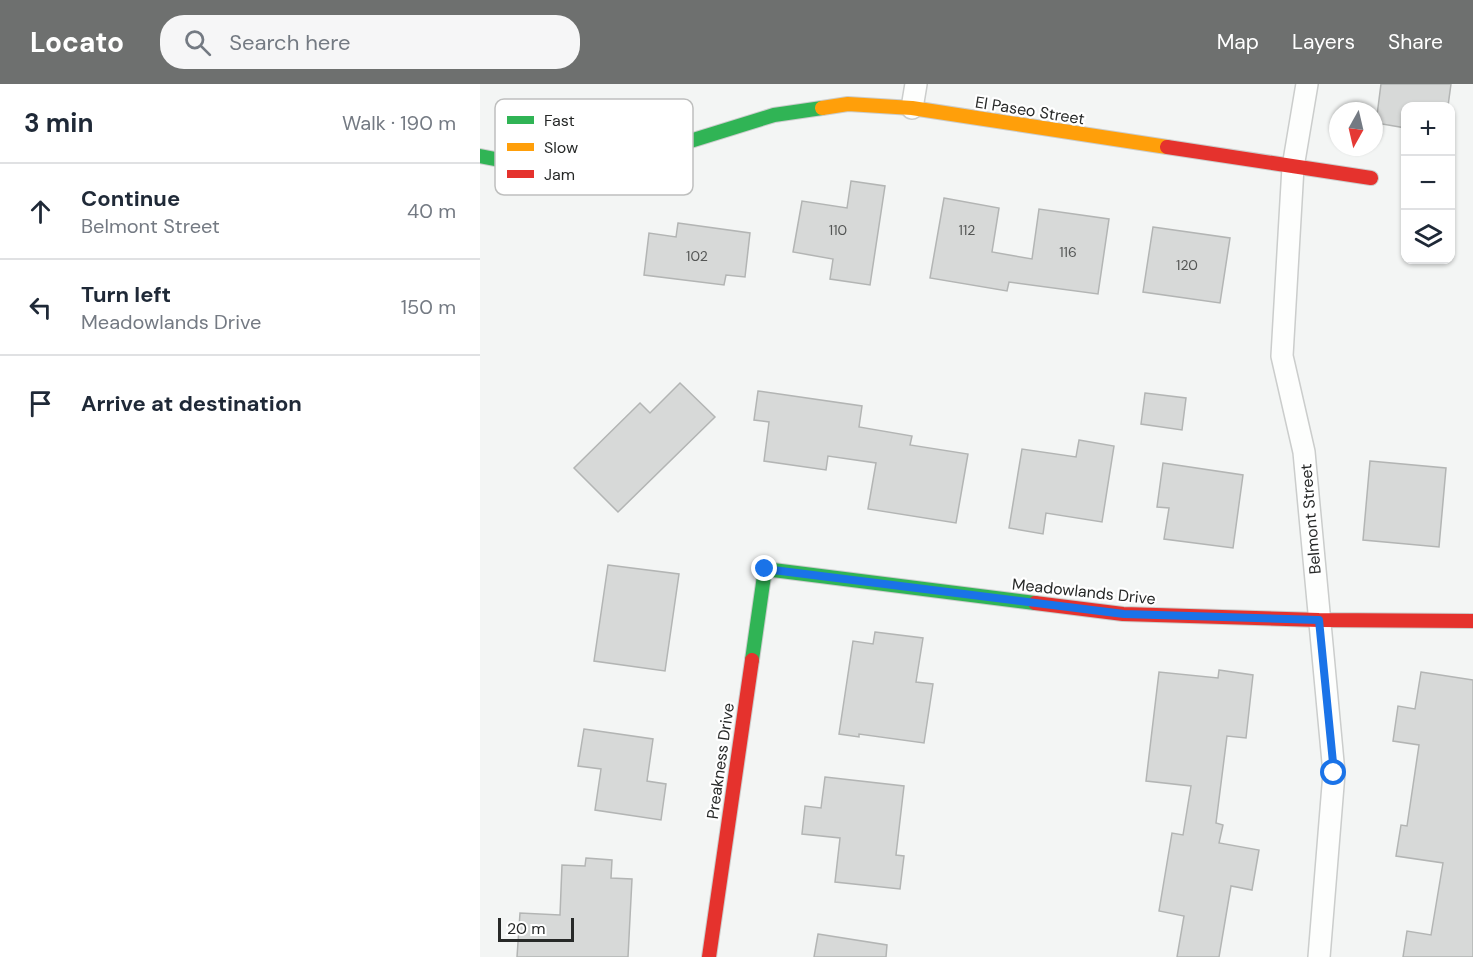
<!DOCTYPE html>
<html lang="en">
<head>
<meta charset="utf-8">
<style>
  :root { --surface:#fff; --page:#f6f6f7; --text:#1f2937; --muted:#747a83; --line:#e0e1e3; --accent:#6e706f }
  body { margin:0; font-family:"DM Sans",sans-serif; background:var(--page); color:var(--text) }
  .controls { position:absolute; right:18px; top:18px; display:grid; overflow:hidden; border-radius:12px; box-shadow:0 2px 4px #0004 }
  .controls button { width:54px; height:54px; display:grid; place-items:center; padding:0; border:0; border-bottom:2px solid var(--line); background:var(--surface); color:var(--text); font:30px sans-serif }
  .compass { position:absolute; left:849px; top:18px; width:54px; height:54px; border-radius:50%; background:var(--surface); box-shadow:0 2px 4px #0004; rotate:188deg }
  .scale { position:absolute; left:18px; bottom:15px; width:76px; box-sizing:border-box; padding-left:6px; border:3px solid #272928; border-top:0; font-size:16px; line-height:21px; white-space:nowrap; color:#272928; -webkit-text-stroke:4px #fff; paint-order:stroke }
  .stop { position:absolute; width:18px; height:18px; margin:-14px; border:4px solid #1a73e8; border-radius:50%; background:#fff }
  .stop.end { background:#1a73e8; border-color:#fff; box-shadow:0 2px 6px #0008 }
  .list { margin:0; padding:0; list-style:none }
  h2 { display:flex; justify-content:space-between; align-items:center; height:78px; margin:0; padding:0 24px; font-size:26px }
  h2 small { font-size:20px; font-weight:400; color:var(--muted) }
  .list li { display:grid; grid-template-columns:39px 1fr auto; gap:18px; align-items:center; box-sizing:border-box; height:96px; padding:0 24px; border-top:2px solid var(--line) }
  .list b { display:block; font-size:22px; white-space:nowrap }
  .list p { margin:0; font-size:20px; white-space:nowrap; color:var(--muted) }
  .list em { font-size:20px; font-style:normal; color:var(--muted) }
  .icon { flex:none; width:33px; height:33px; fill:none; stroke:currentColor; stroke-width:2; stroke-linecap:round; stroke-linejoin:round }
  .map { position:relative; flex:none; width:993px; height:873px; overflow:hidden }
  header { display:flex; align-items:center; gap:36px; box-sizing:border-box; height:84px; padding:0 30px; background:var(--accent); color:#fff }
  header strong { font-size:28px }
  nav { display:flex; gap:33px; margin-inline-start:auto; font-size:21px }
  .search { width:420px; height:54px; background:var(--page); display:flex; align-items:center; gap:15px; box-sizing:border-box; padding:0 21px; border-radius:24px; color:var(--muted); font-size:22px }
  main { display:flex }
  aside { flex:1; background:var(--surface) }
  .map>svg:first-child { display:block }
  .building { fill:#d7d9d8; stroke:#b3b5b4; stroke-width:1.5 }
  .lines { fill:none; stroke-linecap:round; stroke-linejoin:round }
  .street-casing { stroke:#cbcdcc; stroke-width:24 }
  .fast-casing { stroke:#cbcdcc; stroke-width:16 }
  .slow-casing { stroke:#cbcdcc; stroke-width:16 }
  .jam-casing { stroke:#cbcdcc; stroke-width:16 }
  .street { stroke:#fdfefd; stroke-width:21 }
  .fast { stroke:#30b455; stroke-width:14 }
  .slow { stroke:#ff9f0a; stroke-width:14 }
  .jam { stroke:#e5322d; stroke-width:14 }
  .route { stroke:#1a73e8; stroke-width:8 }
  .labels { text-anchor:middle; stroke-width:4.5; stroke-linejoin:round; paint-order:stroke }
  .number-label { font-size:14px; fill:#535554 }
  .street-label { font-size:16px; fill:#272928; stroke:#fff }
  .key { fill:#fff; stroke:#bebfbe; stroke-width:1.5 }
  .key-label { font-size:16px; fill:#272928 }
</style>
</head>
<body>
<header>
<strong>Locato</strong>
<div class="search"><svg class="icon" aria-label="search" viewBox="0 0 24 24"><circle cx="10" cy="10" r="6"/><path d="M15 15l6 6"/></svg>Search here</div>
<nav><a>Map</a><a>Layers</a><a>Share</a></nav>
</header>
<main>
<aside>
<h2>3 min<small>Walk · 190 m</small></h2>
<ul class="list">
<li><svg class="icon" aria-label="ahead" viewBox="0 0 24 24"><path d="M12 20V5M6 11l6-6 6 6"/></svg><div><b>Continue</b><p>Belmont Street</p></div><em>40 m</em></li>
<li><svg class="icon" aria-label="left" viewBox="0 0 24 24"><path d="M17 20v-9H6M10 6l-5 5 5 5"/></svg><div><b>Turn left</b><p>Meadowlands Drive</p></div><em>150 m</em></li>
<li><svg class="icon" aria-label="arrive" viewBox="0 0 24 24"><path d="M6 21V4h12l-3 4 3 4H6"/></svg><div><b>Arrive at destination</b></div></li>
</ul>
</aside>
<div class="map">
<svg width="993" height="873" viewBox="0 0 993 873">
  <rect width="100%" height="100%" fill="#f3f5f4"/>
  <g class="building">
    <path d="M901 0H971L968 22H926V44L896 39Z"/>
    <path d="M371 97 405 102 390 201 350 195 353 175 313 168 322 117 367 124Z"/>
    <path d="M464 114 519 124 512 168 552 175 559 125 629 135 618 210 529 198 527 207 450 194Z"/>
    <path d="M198 139 270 149 265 193 246 191 244 201 164 191 169 149 196 153Z"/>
    <path d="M673 143 750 154 740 219 663 208Z"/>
    <path d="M200 299 235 333 138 428 94 384 160 319 170 329Z"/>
    <path d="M278 307 382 322 379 343 432 352 430 361 488 370 476 439 388 425 396 379 348 372 346 386 284 377 289 338 274 336Z"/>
    <path d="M665 309 706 314 702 346 661 340Z"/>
    <path d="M599 356 634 362 622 438 566 429 563 450 529 444 542 365 596 373Z"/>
    <path d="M890 377 966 384 959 463 883 456Z"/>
    <path d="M683 379 763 391 753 464 684 455 689 424 677 423Z"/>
    <path d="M128 481 199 490 185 587 114 577Z"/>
    <path d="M395 548 443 554 436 598 453 600 444 659 379 650V653L359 650 373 557 393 560Z"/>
    <path d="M739 586 773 591 766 654 747 652 736 739 743 741 739 759 779 766 772 806 751 802 739 873H697L704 832 679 827 692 749 703 751 711 702 666 697 679 588 738 594Z"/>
    <path d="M941 588 993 596V873H923L927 847 951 851 963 779 916 772 921 741 927 742 939 661 913 657 918 622 935 625Z"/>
    <path d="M104 645 173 655 167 697 186 700 181 736 115 726 121 685 98 682Z"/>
    <path d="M345 693 424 702 416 771 424 772 420 805 355 798 360 754 322 750 325 722 341 724Z"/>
    <path d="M106 774 132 776 131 794 152 795 148 873H37L40 829 80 831 82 781 105 782Z"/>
    <path d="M338 850 407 861 406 873H334Z"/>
  </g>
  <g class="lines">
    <g class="street-casing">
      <g id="street">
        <path d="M827 0 813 83 802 272 824 368 854 689 839 873"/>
        <path d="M432 24 436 0"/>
      </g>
    </g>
    <g class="fast-casing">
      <g id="fast">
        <path d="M0 72 36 79 165 71 294 31 342 24"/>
        <path d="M272 576 285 485 555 519"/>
      </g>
    </g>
    <g class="slow-casing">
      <path id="slow" d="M342 24 368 20 432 24 687 63"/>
    </g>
    <g class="jam-casing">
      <g id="jam">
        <path d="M687 63 891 94"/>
        <path d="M555 519 643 530 839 536 993 537"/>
        <path d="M229 873 272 576"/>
      </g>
    </g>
    <use href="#street" class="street"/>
    <use href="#fast" class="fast"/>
    <use href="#slow" class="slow"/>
    <use href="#jam" class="jam"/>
  </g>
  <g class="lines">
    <path class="route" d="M285 485 644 530 839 536 854 689"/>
  </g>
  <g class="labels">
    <g class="number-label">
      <text x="358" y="151">110</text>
      <text x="487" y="151">112</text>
      <text x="588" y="173">116</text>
      <text x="217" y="177">102</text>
      <text x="707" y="186">120</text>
    </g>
    <g class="street-label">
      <text transform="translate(550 26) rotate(9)" y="6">El Paseo Street</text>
      <text transform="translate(830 435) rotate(-95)" y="6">Belmont Street</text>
      <text transform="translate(604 507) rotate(6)" y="6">Meadowlands Drive</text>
      <text transform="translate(240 677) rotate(-82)" y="6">Preakness Drive</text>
    </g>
  </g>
  <rect x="15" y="15" width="198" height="96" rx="9" class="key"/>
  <rect x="27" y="32" width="27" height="8" fill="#30b455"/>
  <rect x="27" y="59" width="27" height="8" fill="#ff9f0a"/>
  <rect x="27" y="86" width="27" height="8" fill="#e5322d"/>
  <g class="key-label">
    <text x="64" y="42">Fast</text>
    <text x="64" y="69">Slow</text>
    <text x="64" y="96">Jam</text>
  </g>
</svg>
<div class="controls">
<button>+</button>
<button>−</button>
<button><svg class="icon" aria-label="layers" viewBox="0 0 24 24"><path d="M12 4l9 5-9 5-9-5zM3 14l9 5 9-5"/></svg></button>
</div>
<svg class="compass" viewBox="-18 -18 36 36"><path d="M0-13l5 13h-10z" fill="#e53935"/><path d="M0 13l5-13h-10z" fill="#747a83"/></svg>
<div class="scale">20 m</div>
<div class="stop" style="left:854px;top:689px"></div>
<div class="stop end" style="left:285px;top:485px"></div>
</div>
</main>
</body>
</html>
